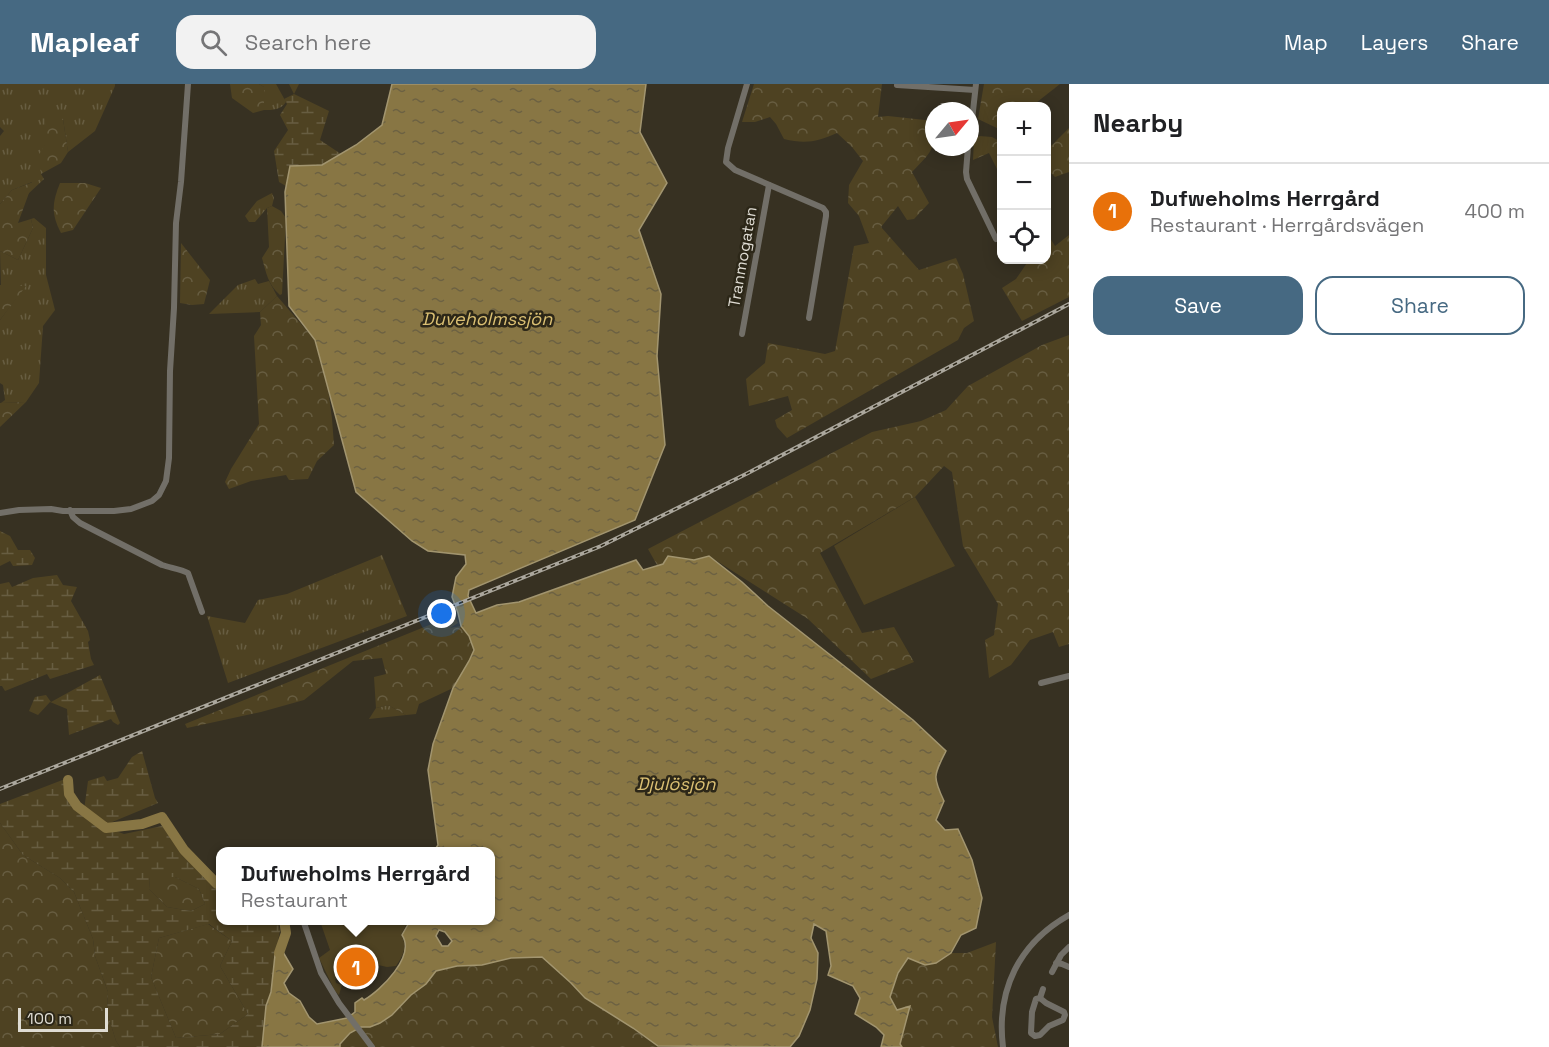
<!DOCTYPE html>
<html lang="en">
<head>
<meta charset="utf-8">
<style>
  :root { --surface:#fff; --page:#f2f2f2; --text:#202124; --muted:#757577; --line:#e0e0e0; --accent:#466982 }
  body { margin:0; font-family:"Space Grotesk",sans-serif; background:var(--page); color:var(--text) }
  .controls { position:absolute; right:18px; top:18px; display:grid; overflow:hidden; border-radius:12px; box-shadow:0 3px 15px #0003 }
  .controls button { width:54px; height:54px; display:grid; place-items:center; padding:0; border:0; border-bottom:2px solid var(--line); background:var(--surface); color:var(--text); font:30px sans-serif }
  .compass { position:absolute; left:925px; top:18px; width:54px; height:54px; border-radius:50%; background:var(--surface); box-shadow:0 3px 15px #0003; rotate:61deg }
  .scale { position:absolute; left:18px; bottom:15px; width:90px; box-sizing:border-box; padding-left:6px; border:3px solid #dfdcd3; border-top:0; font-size:16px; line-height:21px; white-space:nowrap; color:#dfdcd3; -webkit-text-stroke:4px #2c2718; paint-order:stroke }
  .you { position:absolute; left:442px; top:530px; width:21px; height:21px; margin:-15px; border:4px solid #fff; border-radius:50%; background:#1a73e8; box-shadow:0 0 0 9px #1a73e833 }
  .badge { display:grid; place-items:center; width:39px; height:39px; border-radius:50%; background:var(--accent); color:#fff; font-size:20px; font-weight:700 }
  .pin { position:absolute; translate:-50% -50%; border:3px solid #fff; box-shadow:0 2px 6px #0006 }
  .popup { position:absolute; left:216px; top:763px; width:279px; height:78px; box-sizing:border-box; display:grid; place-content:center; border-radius:12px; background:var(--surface); filter:drop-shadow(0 2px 4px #0005); font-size:20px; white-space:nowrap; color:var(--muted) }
  .popup b { font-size:22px; color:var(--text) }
  .popup::after { content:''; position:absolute; left:50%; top:100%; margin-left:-12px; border:12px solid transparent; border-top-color:var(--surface) }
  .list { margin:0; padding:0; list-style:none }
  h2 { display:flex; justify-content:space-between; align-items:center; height:78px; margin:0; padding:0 24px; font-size:26px }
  h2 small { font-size:20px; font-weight:400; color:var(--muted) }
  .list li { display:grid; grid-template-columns:39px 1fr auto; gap:18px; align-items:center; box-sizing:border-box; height:96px; padding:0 24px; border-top:2px solid var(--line) }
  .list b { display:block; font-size:22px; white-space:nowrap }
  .list p { margin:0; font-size:20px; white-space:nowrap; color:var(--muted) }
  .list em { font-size:20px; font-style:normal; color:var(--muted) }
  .actions { display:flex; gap:12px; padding:18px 24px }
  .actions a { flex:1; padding:14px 0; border:2px solid var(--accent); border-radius:18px; text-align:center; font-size:21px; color:var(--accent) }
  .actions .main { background:var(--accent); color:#fff }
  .icon { flex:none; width:33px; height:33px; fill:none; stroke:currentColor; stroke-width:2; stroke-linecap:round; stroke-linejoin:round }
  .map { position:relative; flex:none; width:1069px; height:963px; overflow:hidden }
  header { display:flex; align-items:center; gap:36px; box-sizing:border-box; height:84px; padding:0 30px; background:var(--accent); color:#fff }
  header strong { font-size:28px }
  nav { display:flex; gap:33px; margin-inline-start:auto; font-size:21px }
  .search { width:420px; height:54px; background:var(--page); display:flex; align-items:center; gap:15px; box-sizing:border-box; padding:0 21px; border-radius:18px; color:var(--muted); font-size:22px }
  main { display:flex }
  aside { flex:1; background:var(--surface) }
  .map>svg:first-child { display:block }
  .grass { fill:url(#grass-tufts) }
  .forest { fill:url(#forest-crowns) }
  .wetland { fill:url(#wetland-marsh); fill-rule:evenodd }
  .green { fill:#4e4222 }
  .water { fill:url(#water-ripples); stroke:#a2956f; stroke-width:1.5; fill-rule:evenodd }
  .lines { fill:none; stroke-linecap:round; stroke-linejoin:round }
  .river { stroke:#887644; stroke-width:10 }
  .minor { stroke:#726f68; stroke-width:6 }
  .rail-casing { stroke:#aba79d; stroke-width:4 }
  .rail { stroke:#2c2718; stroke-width:1.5; stroke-dasharray:4.5; stroke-linecap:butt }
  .labels { text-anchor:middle; stroke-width:5; stroke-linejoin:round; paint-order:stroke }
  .street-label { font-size:16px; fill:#dfdcd3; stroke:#2c2718 }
  .water-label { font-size:18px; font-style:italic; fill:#dbc073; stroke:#2c2718 }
</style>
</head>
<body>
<header>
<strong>Mapleaf</strong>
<div class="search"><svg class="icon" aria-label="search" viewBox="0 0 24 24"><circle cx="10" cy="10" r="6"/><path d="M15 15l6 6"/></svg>Search here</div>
<nav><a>Map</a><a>Layers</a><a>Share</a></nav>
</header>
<main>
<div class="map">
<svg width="1069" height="963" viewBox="0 0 1069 963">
  <defs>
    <pattern id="grass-tufts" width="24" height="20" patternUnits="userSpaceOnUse" patternTransform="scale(1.5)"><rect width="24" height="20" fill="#4e4222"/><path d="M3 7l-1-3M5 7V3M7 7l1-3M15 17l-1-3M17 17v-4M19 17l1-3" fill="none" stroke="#675d41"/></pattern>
    <pattern id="forest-crowns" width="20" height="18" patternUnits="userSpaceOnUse" patternTransform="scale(1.5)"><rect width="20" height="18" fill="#4e4222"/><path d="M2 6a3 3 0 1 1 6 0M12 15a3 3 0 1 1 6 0" fill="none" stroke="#675d41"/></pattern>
    <pattern id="wetland-marsh" width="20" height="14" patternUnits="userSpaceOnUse" patternTransform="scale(1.5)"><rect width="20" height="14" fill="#4e4222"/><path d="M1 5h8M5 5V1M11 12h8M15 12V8" fill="none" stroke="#675d41"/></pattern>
    <pattern id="water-ripples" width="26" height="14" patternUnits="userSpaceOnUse" patternTransform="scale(1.5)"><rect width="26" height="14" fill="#887644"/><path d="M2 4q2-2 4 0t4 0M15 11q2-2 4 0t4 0" fill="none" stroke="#6c6142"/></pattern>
  </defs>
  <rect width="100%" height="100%" fill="#373122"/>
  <g class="grass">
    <path d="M0 0H115V2L95 47 68 68 63 35 45 61 41 90 44 95 27 111 32 98 12 106 0 120V52L4 47 0 43Z"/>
    <path d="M259 0H276L286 18C280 26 274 26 264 26V3Z"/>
    <path d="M272 109 274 114 272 122 267 124 255 138H249L245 132 257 117Z"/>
    <path d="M34 134 46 144V191L55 226 43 242 39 299 26 318 1 319 5 316 3 301 0 299V236L25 202H1L0 167 18 176 33 144 31 135Z"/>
    <path d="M255 195 258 200 269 197 277 212 260 228 209 230 238 201Z"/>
    <path d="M382 471 407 532 228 599 207 532 245 539 258 516 287 510Z"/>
    <path d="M388 621 406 631 369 635 376 624Z"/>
  </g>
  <g class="forest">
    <path d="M230 0H259L264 3V26L253 29 232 14Z"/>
    <path d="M754 0H882L878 33 888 32 934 37C934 68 933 66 912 88L929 119 914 135 907 136 898 122 881 143 919 186 956 174 963 190 974 237 964 244 958 256 787 354 777 343 775 336 792 326 788 312 749 322 746 295 765 279 768 259 825 270 835 267 854 162 869 159 859 132 848 119 849 101 863 77 852 63 837 49C817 58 805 60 784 55L776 40 770 33 755 38H742Z"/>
    <path d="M984 0H1060L1032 22H1002L1001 46 978 35Z"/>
    <path d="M46 27 63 35 68 68 61 79 41 90 38 72 45 61Z"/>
    <path d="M1069 44V88L1055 93 1047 85V66Z"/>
    <path d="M979 52 992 53 1001 58V93L989 69 973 76 974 56Z"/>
    <path d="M33 98 18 139 31 135 33 144 18 176 0 167V120L12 106Z"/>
    <path d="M60 99H85L101 104 73 146 61 149C51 130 52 119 60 99Z"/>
    <path d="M272 122 281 127 286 134 282 210 280 211C268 201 266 188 262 174L269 163 267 124Z"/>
    <path d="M1047 149 1055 162 1069 151V213L1022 237 1002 204 1016 195 1029 176H1046Z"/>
    <path d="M181 159 210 196 204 220 192 221 180 219Z"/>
    <path d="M0 201 26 202 0 236Z"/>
    <path d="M277 212 314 255 328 304 332 335 334 361 317 377 308 395 289 396 286 391 251 397 229 405 225 398 231 385 259 340 254 252 261 241 260 228Z"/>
    <path d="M1069 251V560L1059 563 1053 548 1030 556 1011 581 989 594 985 556 994 551 998 520 963 462 952 388 944 382 915 413 820 469 862 549 894 543 914 578 871 595 808 535 709 472 694 476 668 472 663 480 657 481 648 465 872 348 921 337 946 326 968 302 1042 261Z"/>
    <path d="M26 318 0 343V319Z"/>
    <path d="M454 531 458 539 450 544 461 542 469 552 474 566 469 577 453 604 419 620 416 630 406 631 388 621 376 624 374 593 386 590 382 574 353 577 304 616 261 628 187 644 185 640Z"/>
    <path d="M0 739 23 771 60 794 74 808 93 855 95 872 108 908 107 928 116 957 120 963H0Z"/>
    <path d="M150 793H175L199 805 205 820 191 827 167 823 149 805Z"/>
    <path d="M208 840 232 857 220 882 248 930 220 950 176 954 151 893 159 854Z"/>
    <path d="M996 858 992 933 998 963H902L900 960 910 923 897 926 890 912 898 890 908 874 936 879 951 869H967Z"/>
    <path d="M542 873 571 899 585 914 633 944 658 962 664 963H340V960L350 950 361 943 380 939 392 931 411 911 426 900 436 887 457 882 482 881 511 874Z"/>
  </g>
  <g class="wetland">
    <path d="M289 0H299L294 10 329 27 320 56 341 70 322 81 290 83 286 102 279 98 274 67 288 46 280 31 287 20 284 15 294 10Z"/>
    <path d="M0 447 10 452 18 466H30L35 474 32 481 13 482 10 477 0 482Z"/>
    <path d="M57 491 63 501 77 503 71 517 88 547 90 556 88 558 91 575 94 581 50 595 47 590 5 607 2 602H0V500L9 498 12 503 33 494Z"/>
    <path d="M100 591 120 639 118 641 113 638 111 635 69 651 67 625 50 618 38 631 29 627 35 613 46 611 51 618Z"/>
    <path d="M142 667 155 714 158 719 105 741 84 726 88 697 104 692 107 697 118 694 132 673Z"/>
    <path d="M65 695 70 716 81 728 102 742 124 750 162 742C175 758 202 800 221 804V836L278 837 280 847 275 871 271 908 266 922 262 963H120L116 957 107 928 108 908 95 872 93 855 74 808 60 794 23 771 0 739V720ZM150 793H175L199 805 205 820 191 827 167 823 149 805ZM209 840 232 857 220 882 248 930 220 950 176 954 151 893 159 854Z"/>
  </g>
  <g class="green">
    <path d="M915 413 955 482 864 521 834 462Z"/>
    <path d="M320 837H408L401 851C408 862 403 872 396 882L387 883 361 877 343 891 335 895 336 899 342 901 339 911 335 907 319 874 330 866Z"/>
  </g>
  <path class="water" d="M392 0H646L640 48 667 99 639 146 661 210 657 272 665 361 635 436 469 506 468 512 476 529 497 521 519 518 636 476 643 486 663 480 668 472 694 476 709 472 742 498 768 522 913 636 946 667C934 691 932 692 944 717L936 736 945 746 958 745 972 776 982 814 976 844 961 851 951 869 936 879 925 881 908 874 898 889 890 913 897 926 910 922 900 960 902 963H881L884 951 876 943 855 930 860 914 853 902 828 891 831 882 826 847 814 840 811 854 818 869 817 895 810 926 799 952 790 963 658 962 633 944 585 914 571 899 542 873 511 874 482 881 457 882 436 887 426 900 411 911 392 931 380 939 370 943H361L350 949 340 960V963H262L266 922 271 908 275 871 283 868 293 885 284 899 289 909 300 917 309 933 317 940 347 934 355 928V919L362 914 364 916C381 906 416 872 402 851L410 837 491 836V768L434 767 438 761 428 686 433 660 453 604 469 577 474 566 469 552 461 542 458 529 452 513 456 493 466 480 465 471 428 467 412 457 356 408 315 256 289 222 285 108 290 82 322 81 356 61 382 41ZM439 846 445 848 452 857 448 862H442L436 852Z"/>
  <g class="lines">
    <g class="river">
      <path d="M68 696 69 710 77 722 106 744 142 740 162 733 184 766 217 800 221 801"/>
      <path d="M279 869 286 849 284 836"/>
    </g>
    <g class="minor">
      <path d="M747 0 728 64 726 78 735 86 823 124 826 128V132L809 234"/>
      <path d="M897 1 975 6"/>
      <path d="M970 54 976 0"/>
      <path d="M968 63 966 88 967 95 996 155"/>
      <path d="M742 250 769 101"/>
      <path d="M70 426 73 433 80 439 162 481C171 484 181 485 188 489L202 528"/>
      <path d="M0 429 19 426 51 425 63 427H114L131 425 152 417 159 411 166 397 169 374 170 287 174 224 176 139 181 98 188 0"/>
      <path d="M1041 599 1069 592"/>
      <path d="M303 836 321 889 339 919 372 963"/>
      <path d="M1056 879 1062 880 1069 883"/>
      <path d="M1052 888 1061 871 1069 863"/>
      <path d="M1040 914 1036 915 1032 928 1031 949 1035 952 1040 951 1049 942 1063 936 1065 931 1064 928 1046 919 1040 914 1043 905"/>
      <path d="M1003 963C996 906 1019 859 1069 831"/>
    </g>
    <g class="rail-casing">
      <path id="rail" d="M0 705 601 462 748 389 1069 220"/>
    </g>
    <use href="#rail" class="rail"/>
  </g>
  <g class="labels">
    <g class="street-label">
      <text transform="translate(742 173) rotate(-80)" y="6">Tranmogatan</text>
    </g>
    <g class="water-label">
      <text x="487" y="241">Duveholmssjön</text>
      <text x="676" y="706">Djulösjön</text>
    </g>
  </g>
</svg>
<div class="controls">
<button>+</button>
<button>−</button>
<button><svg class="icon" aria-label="locate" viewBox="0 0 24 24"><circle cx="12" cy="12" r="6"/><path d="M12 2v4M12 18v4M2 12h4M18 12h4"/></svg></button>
</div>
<svg class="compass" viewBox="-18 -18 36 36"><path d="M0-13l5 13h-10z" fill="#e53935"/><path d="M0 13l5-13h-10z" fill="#757577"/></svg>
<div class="scale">100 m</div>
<div class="you"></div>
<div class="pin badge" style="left:356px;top:883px;background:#e8710a">1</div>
<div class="popup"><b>Dufweholms Herrgård</b>Restaurant</div>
</div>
<aside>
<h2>Nearby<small></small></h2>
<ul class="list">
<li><span class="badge" style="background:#e8710a">1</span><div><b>Dufweholms Herrgård</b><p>Restaurant · Herrgårdsvägen</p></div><em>400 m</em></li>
</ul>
<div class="actions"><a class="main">Save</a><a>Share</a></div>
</aside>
</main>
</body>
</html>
